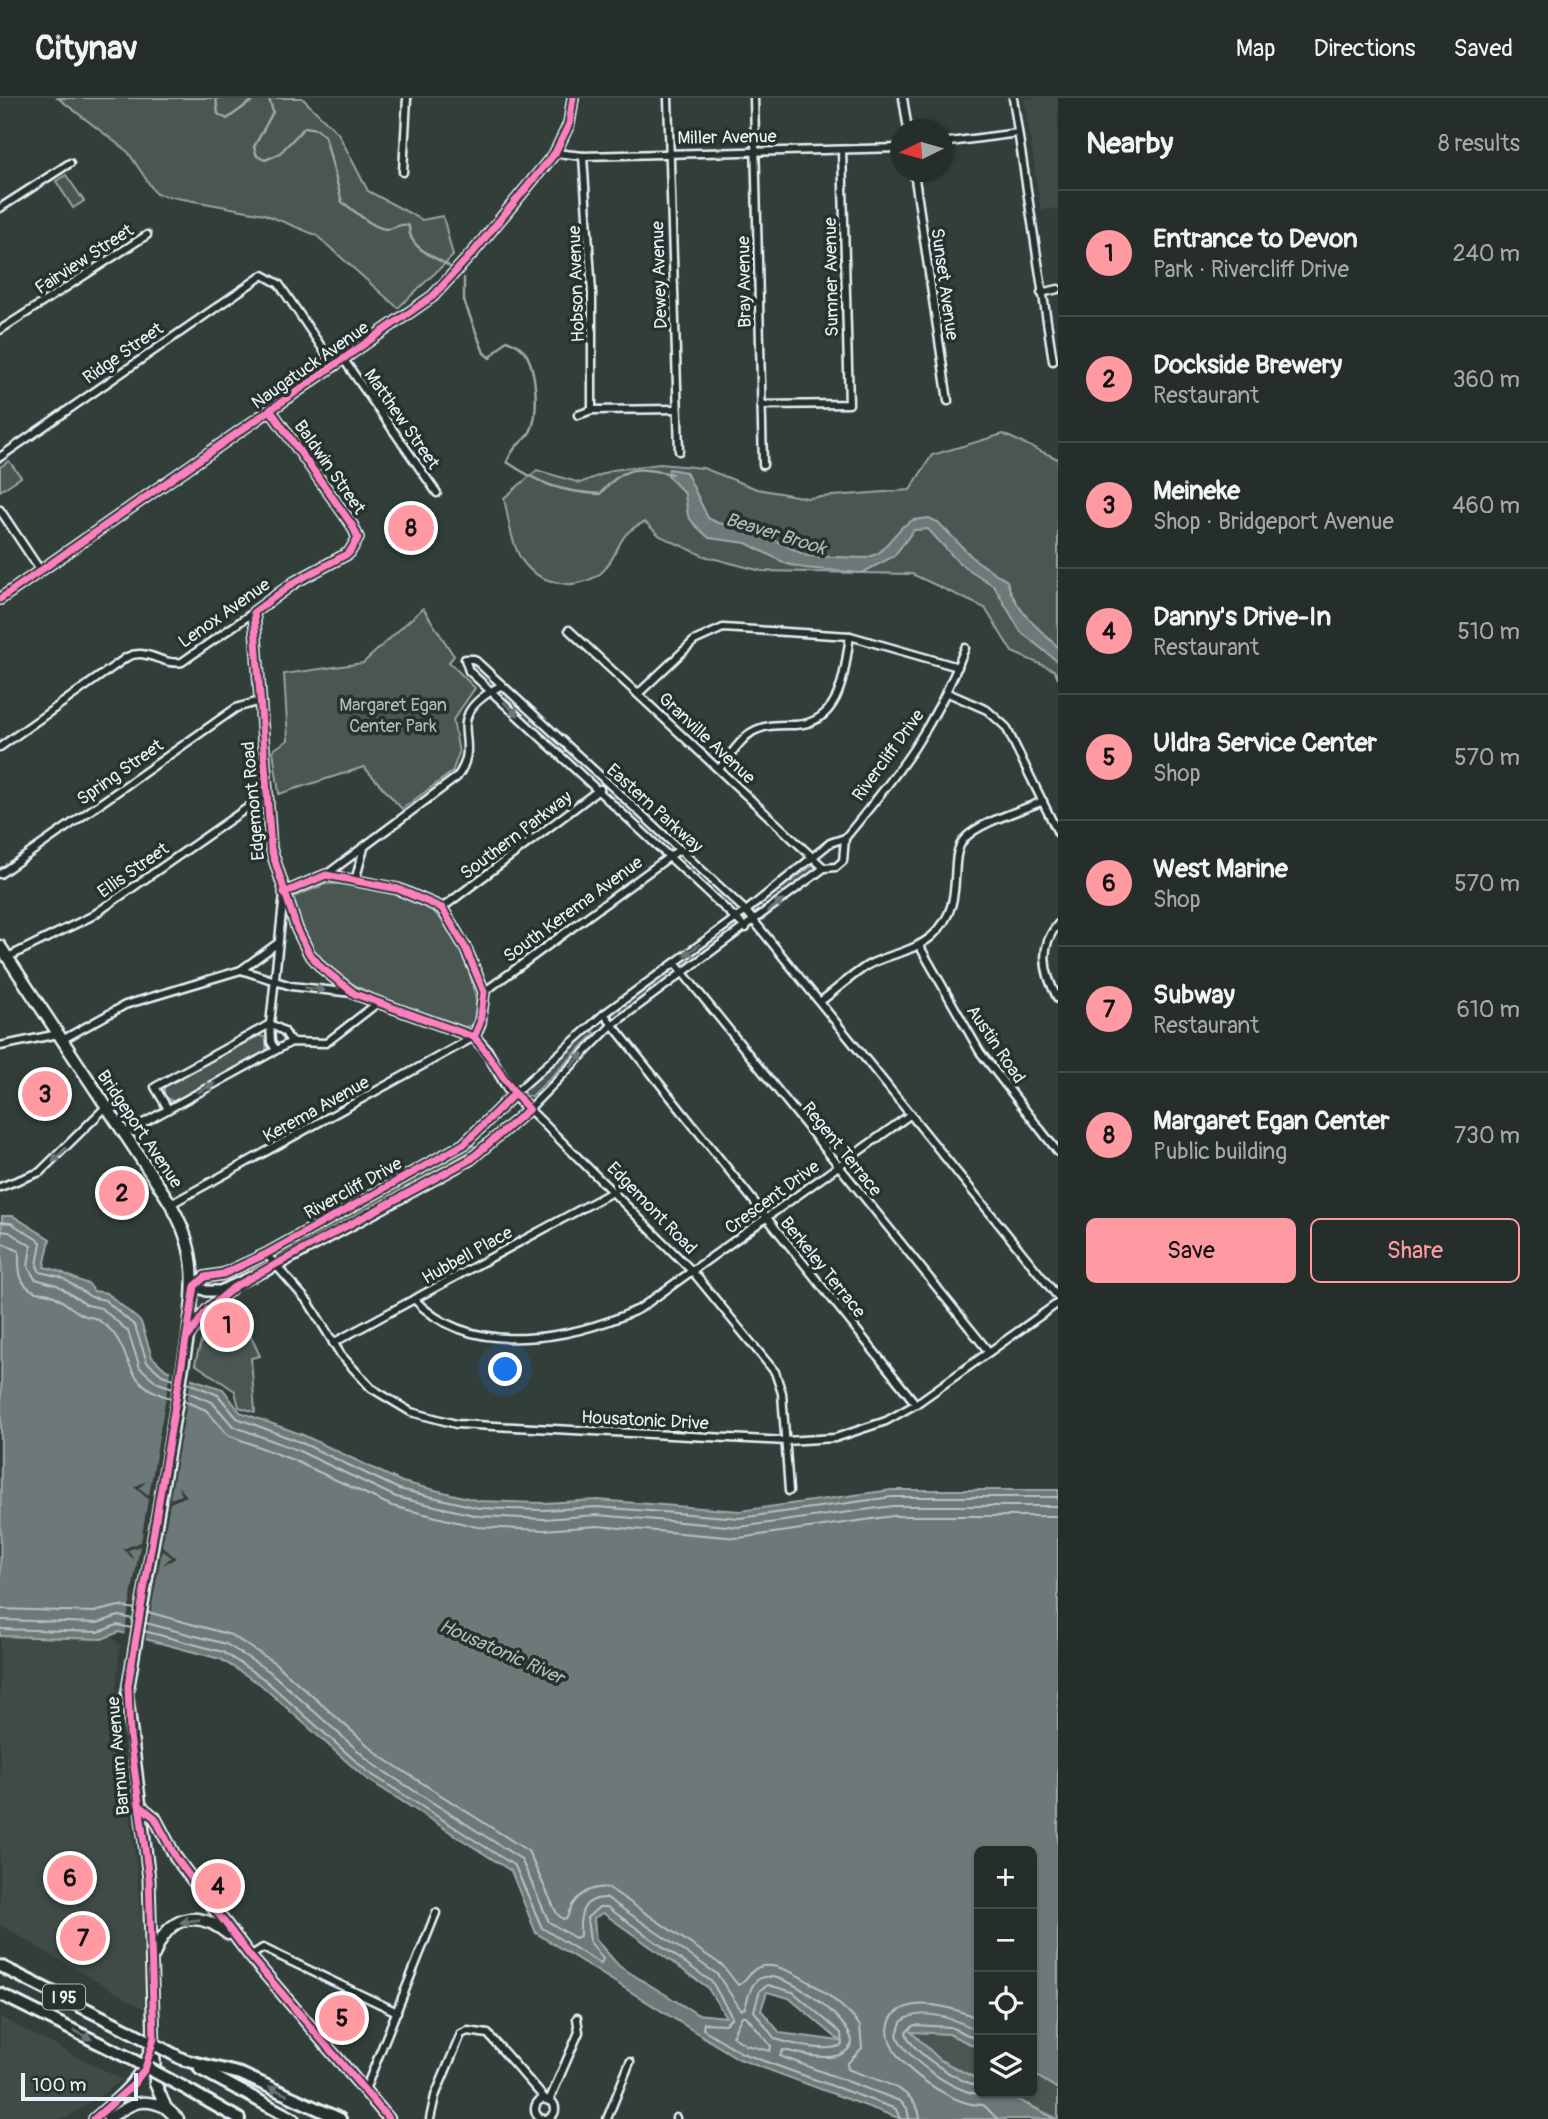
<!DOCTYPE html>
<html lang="en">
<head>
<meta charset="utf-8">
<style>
  :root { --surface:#262e2b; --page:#2e3633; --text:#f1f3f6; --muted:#a4a8a9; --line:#424a47; --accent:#ff9aa2 }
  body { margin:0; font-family:Pangolin,sans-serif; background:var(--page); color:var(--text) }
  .controls { position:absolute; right:21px; bottom:21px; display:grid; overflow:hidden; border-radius:10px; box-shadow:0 2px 5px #0004 }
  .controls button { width:63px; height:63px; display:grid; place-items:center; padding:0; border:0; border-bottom:2px solid var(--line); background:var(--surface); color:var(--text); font:35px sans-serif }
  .compass { position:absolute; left:890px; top:21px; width:63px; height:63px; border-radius:50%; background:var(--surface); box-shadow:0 2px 5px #0004; rotate:265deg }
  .scale { position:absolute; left:21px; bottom:18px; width:117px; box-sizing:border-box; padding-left:7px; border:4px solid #e8f1f8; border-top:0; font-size:19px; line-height:24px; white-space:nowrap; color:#e8f1f8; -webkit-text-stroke:5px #26332d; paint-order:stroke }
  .you { position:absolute; left:506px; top:1272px; width:24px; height:24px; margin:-18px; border:5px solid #fff; border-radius:50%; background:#1a73e8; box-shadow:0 0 0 10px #1a73e833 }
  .badge { display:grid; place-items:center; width:46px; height:46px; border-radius:50%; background:var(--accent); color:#111; font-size:23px; font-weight:700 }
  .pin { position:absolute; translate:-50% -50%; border:4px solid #fff; box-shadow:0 2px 7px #0006 }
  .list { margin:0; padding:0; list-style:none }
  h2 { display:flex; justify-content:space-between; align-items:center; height:91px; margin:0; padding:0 28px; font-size:30px }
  h2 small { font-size:23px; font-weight:400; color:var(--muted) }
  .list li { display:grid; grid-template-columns:46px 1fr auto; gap:21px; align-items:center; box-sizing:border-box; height:126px; padding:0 28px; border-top:2px solid var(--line) }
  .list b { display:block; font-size:26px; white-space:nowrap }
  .list p { margin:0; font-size:23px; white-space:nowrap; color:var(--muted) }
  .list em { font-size:23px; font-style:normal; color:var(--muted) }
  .actions { display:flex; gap:14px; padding:21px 28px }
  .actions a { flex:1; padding:16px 0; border:2px solid var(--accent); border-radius:10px; text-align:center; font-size:24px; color:var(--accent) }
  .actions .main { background:var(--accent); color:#111 }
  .icon { flex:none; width:38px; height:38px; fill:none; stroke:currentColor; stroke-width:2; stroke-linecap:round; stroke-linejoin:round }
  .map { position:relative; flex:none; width:1058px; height:2021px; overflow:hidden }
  header { display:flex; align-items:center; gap:42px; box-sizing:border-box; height:98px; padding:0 35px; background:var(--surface); border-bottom:2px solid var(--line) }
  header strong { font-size:33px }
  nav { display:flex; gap:38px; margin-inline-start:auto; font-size:24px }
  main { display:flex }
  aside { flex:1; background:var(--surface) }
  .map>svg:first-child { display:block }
  .built { fill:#3f4b46 }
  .green { fill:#495651; stroke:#98a4a4; stroke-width:2 }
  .water { fill:#6d7978; stroke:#9ea9ab; stroke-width:2; fill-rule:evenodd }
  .pier { fill:#323e39 }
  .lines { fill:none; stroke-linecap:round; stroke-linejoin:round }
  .shore { stroke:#b7c1c5; stroke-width:2 }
  .stream { stroke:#9ea9ab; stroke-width:2.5 }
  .street-casing { stroke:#e8f1f8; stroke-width:11 }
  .secondary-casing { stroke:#e8f1f8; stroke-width:14 }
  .primary-casing { stroke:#e8f1f8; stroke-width:15 }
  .highway-casing { stroke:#e8f1f8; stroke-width:16 }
  .street { stroke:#26332d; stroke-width:6 }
  .secondary { stroke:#26332d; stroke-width:9 }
  .primary { stroke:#26332d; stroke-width:10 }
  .highway { stroke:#26332d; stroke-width:10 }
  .highway-bridge-casing { stroke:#e8f1f8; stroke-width:16; stroke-linecap:butt }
  .highway-bridge { stroke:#26332d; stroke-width:10 }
  .cycleway-casing { stroke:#26332d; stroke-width:11 }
  .cycleway { stroke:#ff80c0; stroke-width:7 }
  .oneway { fill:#6a7674 }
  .labels { text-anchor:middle; stroke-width:7; stroke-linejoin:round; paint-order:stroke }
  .shield { fill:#26332d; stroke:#aeb8bb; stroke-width:2 }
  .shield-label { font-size:16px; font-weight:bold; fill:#e8f1f8 }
  .street-label { font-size:18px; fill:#e8f1f8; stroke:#26332d }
  .park-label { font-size:18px; fill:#b0bbbe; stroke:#26332d }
  .water-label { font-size:19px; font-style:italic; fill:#b1bbbe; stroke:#26332d }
</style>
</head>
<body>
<header>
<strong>Citynav</strong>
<nav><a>Map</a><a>Directions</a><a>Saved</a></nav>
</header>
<main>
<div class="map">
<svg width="1058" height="2021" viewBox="0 0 1058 2021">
  <rect width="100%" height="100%" fill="#323e39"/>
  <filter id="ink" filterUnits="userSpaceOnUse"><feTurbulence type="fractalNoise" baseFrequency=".0143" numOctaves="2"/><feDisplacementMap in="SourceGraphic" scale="14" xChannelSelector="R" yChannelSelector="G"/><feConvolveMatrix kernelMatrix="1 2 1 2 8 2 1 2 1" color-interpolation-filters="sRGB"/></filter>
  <g filter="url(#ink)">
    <g class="built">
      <path d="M1024 0H1058V110L1041 112Z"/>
      <path d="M110 1536 120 1548 115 1608 134 1743 142 1831 144 1911 0 1827V1538L102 1541Z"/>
      <path d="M0 1919 123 1982 65 2021H0Z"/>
    </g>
    <g class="green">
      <path d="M58 0H302L338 35 368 93 422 122 443 118 453 158 398 210 316 137 264 116 156 96 128 54Z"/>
      <path d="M66 77 84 103 73 110 56 83Z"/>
      <path d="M1003 336 1058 361V580L1054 572 1012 554 985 510 912 476 761 473 704 458 660 438 645 424C614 436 621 457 601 475 593 482 576 487 566 486 514 480 513 443 504 400L537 372 580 385 613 372 660 366 703 370 757 391 807 400 910 392 932 357Z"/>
      <path d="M9 363 21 379 0 393V369Z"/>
      <path d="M423 510 454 558 449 564 475 590 453 622 459 655 452 674 402 711 364 669 279 696 273 652 288 642 284 576 363 565Z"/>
      <path d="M813 767 816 770 814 775 753 817 752 812Z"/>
      <path d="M326 786C401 783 454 806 472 883 475 899 482 914 470 928L464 929C414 908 338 896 309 846 301 831 298 815 293 799Z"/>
      <path d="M736 825 739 829 683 868 682 862Z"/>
      <path d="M671 873 673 877 614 921 612 920V915Z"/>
      <path d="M590 932 595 935 594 937 532 998H524V992Z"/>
      <path d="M257 937 267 940 266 954 173 1004 164 997V986Z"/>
      <path d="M473 1047 477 1050 279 1162 275 1159 276 1154Z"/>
      <path d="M227 1204 231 1209 236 1206 260 1258 251 1260 255 1314 239 1309 235 1293 195 1266C201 1240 208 1222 227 1204Z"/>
      <path d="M910 1933 949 1936 979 1950V1982L940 1962Z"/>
      <path d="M1032 1975 1058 1991V2021L1004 1995H1032Z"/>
    </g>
    <g class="water">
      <path d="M669 371 686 374 708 420 718 425 750 430 807 458 866 460 879 455 902 429 913 422 929 420 938 424 974 461 1007 483C1015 512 1037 529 1058 549V564L1021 534 994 488 959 465 928 431 914 432 894 458 862 475 804 470 787 466 746 445 709 440 694 426 688 418 685 396 668 378Z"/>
      <path d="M2 1118H13L50 1141 44 1169C63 1172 71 1181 89 1186L94 1193 107 1195 141 1224 152 1259 166 1272 223 1291 240 1314 303 1337 402 1384 480 1403 543 1405 597 1402 740 1413 891 1392H1058V1991L1032 1975V1753H979V1950L949 1936 911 1934 940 1962 979 1982V1995H1004L1056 2021H901L739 1961 536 1835 511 1773 364 1679 260 1586 220 1561 119 1534 102 1541 0 1538ZM603 1815 707 1889 726 1919 697 1916 619 1868 596 1842 594 1820ZM767 1894 789 1900 840 1943 780 1935 761 1912Z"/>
    </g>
    <path class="pier" d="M171 1269 192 1275 170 1401 182 1397 177 1387 187 1398 170 1405 162 1448 176 1460 163 1467 171 1459 162 1452 145 1545 124 1539 140 1448 128 1452 134 1462 123 1451 141 1444 148 1401 134 1389 148 1382 139 1390 149 1397Z"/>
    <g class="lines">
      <g class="shore">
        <path d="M0 1124 11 1125 41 1144 37 1168 40 1174 61 1179 91 1199 105 1202 135 1228 147 1264 162 1277 174 1281"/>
        <path d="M0 1133 9 1134 31 1148 28 1169 35 1181 57 1187 87 1207 101 1210 128 1233 140 1270 158 1285 173 1290"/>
        <path d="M0 1144 19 1153C19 1170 17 1187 36 1194 41 1195 48 1195 52 1197 63 1202 72 1212 83 1217 88 1219 94 1219 98 1222 137 1245 115 1285 171 1300"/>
        <path d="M187 1284 218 1297 237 1320 300 1344 399 1391 479 1410 543 1412 597 1409 740 1420 892 1399H1058"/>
        <path d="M185 1293 212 1304 233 1328 297 1352 396 1399 478 1418 544 1421 597 1417 740 1429 893 1408H1058"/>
        <path d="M184 1303 206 1312 228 1337 293 1362 392 1408 477 1429 544 1432 597 1428 739 1440 893 1418H1058"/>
        <path d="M0 1511 94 1514 119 1508 135 1511"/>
        <path d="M148 1514 231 1537 275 1565 380 1658 528 1753 557 1816 563 1821 567 1820C572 1800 588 1787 609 1790L723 1868 738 1887C747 1883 750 1870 763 1868 790 1864 846 1907 860 1928L862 1950 847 1966 848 1971C872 1982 918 1988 920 2021"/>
        <path d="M0 1522 97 1525 119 1518 133 1521"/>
        <path d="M146 1525 226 1546 269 1573 374 1667 521 1761 549 1824 575 1840 580 1838C579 1818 581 1799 607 1800L717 1876 741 1912 745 1910C748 1901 750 1886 759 1881 781 1867 853 1923 852 1945 842 1969 803 1956 783 1952L780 1958 900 2003 907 2010 909 2021"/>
        <path d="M0 1531 99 1534 117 1527 132 1530"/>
        <path d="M144 1533 223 1554 264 1581 368 1674 515 1768 542 1830 601 1866 603 1861 590 1844 587 1820 599 1809H607L712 1884 732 1919 725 1926 704 1925 703 1931 742 1955 896 2011 900 2021"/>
        <path d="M768 1887 793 1894 841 1935 842 1947C826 1955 792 1946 775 1941L754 1913 760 1892Z"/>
        <path d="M742 1918H746L771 1948 770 1953 746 1947 732 1938Z"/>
        <path d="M979 1921C955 1910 912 1896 892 1919 871 1955 941 1999 971 2006 975 2007 978 2006 982 2007 987 2008 992 2017 998 2021"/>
        <path d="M979 1933C959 1923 921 1907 901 1924L897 1937C903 1959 963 2002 986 1995"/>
        <path d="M979 1942 950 1929 914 1927 906 1934C910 1954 960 1985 979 1988"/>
      </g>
      <g class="stream">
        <path d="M216 0 218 16 227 21 256 0"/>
        <path d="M269 0 273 14 254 49 257 58 265 62 279 56 305 29 317 31 325 38 342 104C353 111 373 131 387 131 396 131 400 124 409 128 408 150 433 158 449 168"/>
        <path d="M464 180V203L484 255 490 260 507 242C511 244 518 247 521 250 537 264 540 317 530 334 523 346 515 344 507 364 540 386 560 394 600 396 626 367 634 369 672 376"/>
      </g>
      <g class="street-casing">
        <g id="street">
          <path d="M668 0 679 353"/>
          <path d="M754 0 763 367"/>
          <path d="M903 0 908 32"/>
          <path d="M1013 0 1053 263"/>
          <path d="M942 45 1018 35"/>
          <path d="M555 55 583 58 900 50"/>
          <path d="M583 58 592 195V312"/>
          <path d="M403 74 407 0"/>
          <path d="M914 74 948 303"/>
          <path d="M0 110 70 65"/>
          <path d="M1041 195 1058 191"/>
          <path d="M0 232 147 137"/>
          <path d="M344 262 437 395"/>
          <path d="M761 307 849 306 842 52"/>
          <path d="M578 317 592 312 677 311"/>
          <path d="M0 359 263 177 279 186 335 269"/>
          <path d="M0 412 40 472"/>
          <path d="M569 532 824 770"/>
          <path d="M639 595 694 543 723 530 850 538 958 569"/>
          <path d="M948 595 987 612 1006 629 1058 735"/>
          <path d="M0 649 127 559C148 549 161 568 182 564L254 514"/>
          <path d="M719 671C729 660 739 642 752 634 766 626 780 627 795 627 842 625 844 574 850 538"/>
          <path d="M0 776 236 610 260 603"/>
          <path d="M326 777 457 679C486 640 436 622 502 587"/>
          <path d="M355 783 364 750"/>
          <path d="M284 796 270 926 284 933 291 944"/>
          <path d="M442 810 600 691"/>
          <path d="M1058 826C1038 849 1044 876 1058 901"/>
          <path d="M746 830 469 573 465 561H474L746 813 1058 1199"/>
          <path d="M919 847 980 954 1058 1054"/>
          <path d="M8 859 92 818 267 696"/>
          <path d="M675 865 989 1254"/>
          <path d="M241 872 291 888 352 895"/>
          <path d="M484 894 680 751"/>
          <path d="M821 903C836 892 852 877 868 867 889 856 913 854 932 838 969 805 945 761 965 740 980 724 1023 712 1043 703"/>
          <path d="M604 916 916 1306"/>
          <path d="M62 942 125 907 241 872 278 845"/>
          <path d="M0 948 58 936"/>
          <path d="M514 996 604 916 746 813 830 745 845 740C898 676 936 628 965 550"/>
          <path d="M168 1011 155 989 270 926 271 944 276 952"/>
          <path d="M125 1035 291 944 326 945 379 904"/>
          <path d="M0 1089 40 1074 107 1008"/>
          <path d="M171 1106 474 939"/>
          <path d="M266 1156 309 1205 341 1257 371 1290 411 1314 456 1326 786 1343 835 1340 886 1323 916 1306 1058 1205"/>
          <path d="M414 1201C471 1262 573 1241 639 1211L911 1016"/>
          <path d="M333 1245 614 1093"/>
          <path d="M789 1393 782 1295 775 1274 693 1174 529 1011 612 927 824 770 836 769 843 763 845 740"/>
          <path d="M250 1858 263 1850 397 1914"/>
          <path d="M365 1992 436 1815"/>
          <circle cx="545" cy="2011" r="10"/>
          <path d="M549 2003 579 1934 577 1920"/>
          <path d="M676 2020V2021"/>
          <path d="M430 2021 435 1998 461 1936 468 1933 488 1936 546 2002"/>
          <path d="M607 2021 630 1964"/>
        </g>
      </g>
      <g class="secondary-casing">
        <g id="secondary">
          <path d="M271 313 352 427 358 440 349 455 295 484 254 514 271 751 297 831 309 855 322 870 355 896 474 939 486 952 510 993 529 1011 471 1061 276 1168 220 1193H206L195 1188 205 1179 223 1176 266 1156 464 1046 514 996"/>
          <path d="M0 501 433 198 475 152 555 55 569 26 573 0"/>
          <path d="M284 795 326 777 398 791 442 810 466 851 484 894 480 925 474 939"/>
          <path d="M189 1237 207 1212 231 1191"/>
          <path d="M94 2021C123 1995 140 1984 152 1945"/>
          <path d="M108 2021C131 2006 141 1998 166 2010"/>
        </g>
      </g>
      <g class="primary-casing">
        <g id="primary">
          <path d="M0 848 167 1100C198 1150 195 1182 188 1239L127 1596 149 1781 155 1985 166 2010 178 2021"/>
          <path d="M139 1707 155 1720 176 1760 250 1858 389 2021"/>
          <path d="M154 1857C168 1818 196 1810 228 1836"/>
        </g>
      </g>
      <g class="highway-casing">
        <g id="highway">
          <path d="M0 1868 128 1932"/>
          <path d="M0 1896 127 1959"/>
          <path d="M184 1962 241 1976 340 2021"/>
          <path d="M200 1971 293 2021"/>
          <path d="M183 1989 239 2021"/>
        </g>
      </g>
      <use href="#street" class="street"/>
      <use href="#secondary" class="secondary"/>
      <use href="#primary" class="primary"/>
      <use href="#highway" class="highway"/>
      <g class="highway-bridge-casing">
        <g id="highway-bridge">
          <path d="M128 1932 184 1962"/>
          <path d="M127 1959 183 1989"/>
        </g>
      </g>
      <use href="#highway-bridge" class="highway-bridge"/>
      <g class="cycleway-casing">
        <g id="cycleway">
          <path d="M0 501 433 198 475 152 555 55 569 26 573 0"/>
          <path d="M284 795 326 777 398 791 442 810 466 851 484 894 480 925 474 939"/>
          <path d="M188 1239 207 1212 234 1189 471 1061 529 1011C506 989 495 962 474 939L355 896 322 870 309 855 297 831 271 751 254 514 295 484 349 455 358 440 352 427 271 313"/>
          <path d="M139 1707 155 1720 176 1760 250 1858 389 2021"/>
          <path d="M94 2021 133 1987 145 1971 154 1940 149 1781 130 1638 128 1588 195 1188 205 1179 223 1176 266 1156 464 1046 514 996"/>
        </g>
      </g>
      <use href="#cycleway" class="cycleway"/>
    </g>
    <defs><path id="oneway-solid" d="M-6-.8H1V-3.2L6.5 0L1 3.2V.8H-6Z" transform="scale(1.75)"/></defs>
    <g class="oneway">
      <use href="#oneway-solid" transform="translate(511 611) rotate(43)"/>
      <use href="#oneway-solid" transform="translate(775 808) rotate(-37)"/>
      <use href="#oneway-solid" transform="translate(692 852) rotate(144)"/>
      <use href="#oneway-solid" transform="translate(315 891) rotate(7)"/>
      <use href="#oneway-solid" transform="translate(577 962) rotate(-48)"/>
      <use href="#oneway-solid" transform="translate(206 990) rotate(-29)"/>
      <use href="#oneway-solid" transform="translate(59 1057) rotate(135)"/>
      <use href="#oneway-solid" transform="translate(190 1823) rotate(171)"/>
      <use href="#oneway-solid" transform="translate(83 1937) rotate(27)"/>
      <use href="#oneway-solid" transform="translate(278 1993) rotate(-156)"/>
    </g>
  </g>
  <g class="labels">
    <rect class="shield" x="43" y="1886.5" width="42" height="25" rx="5"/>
    <g class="shield-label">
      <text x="64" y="1905">I 95</text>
    </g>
    <g class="street-label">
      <text transform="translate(727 39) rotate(-1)" y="6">Miller Avenue</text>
      <text transform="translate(84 161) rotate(-33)" y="6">Fairview Street</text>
      <text transform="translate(659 177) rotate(-92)" y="6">Dewey Avenue</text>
      <text transform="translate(831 179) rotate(-91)" y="6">Sumner Avenue</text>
      <text transform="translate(744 184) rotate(-91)" y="6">Bray Avenue</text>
      <text transform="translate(576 186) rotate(-92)" y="6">Hobson Avenue</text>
      <text transform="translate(945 186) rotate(82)" y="6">Sunset Avenue</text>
      <text transform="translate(123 255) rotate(-35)" y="6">Ridge Street</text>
      <text transform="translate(310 267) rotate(-35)" y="6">Naugatuck Avenue</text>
      <text transform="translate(402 321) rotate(55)" y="6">Matthew Street</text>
      <text transform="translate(330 369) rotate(55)" y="6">Baldwin Street</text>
      <text transform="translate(224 515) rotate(-35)" y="6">Lenox Avenue</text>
      <text transform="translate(707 640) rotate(43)" y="6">Granville Avenue</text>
      <text transform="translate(888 657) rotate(-54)" y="6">Rivercliff Drive</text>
      <text transform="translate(120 674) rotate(-35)" y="6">Spring Street</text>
      <text transform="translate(253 703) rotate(-95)" y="6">Edgemont Road</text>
      <text transform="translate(655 710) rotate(42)" y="6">Eastern Parkway</text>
      <text transform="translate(516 737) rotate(-37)" y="6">Southern Parkway</text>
      <text transform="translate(133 772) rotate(-35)" y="6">Ellis Street</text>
      <text transform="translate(573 811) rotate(-36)" y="6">South Kerema Avenue</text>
      <text transform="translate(996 946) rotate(56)" y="6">Austin Road</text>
      <text transform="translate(316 1011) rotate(-29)" y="6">Kerema Avenue</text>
      <text transform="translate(140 1031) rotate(56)" y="6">Bridgeport Avenue</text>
      <text transform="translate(842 1051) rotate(51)" y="6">Regent Terrace</text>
      <text transform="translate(353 1090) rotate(-29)" y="6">Rivercliff Drive</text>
      <text transform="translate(772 1099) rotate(-36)" y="6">Crescent Drive</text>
      <text transform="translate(652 1110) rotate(46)" y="6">Edgemont Road</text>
      <text transform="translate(467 1157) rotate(-29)" y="6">Hubbell Place</text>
      <text transform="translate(823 1169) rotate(51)" y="6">Berkeley Terrace</text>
      <text transform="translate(645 1322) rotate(3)" y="6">Housatonic Drive</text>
      <text transform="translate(118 1658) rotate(-95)" y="6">Barnum Avenue</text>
    </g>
    <g class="park-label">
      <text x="393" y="613">Margaret Egan<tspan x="393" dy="21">Center Park</tspan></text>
    </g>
    <g class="water-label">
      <text transform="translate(776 435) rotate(17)" y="7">Beaver Brook</text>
      <text transform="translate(502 1553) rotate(24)" y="7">Housatonic River</text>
    </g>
  </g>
</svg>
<div class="controls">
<button>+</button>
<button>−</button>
<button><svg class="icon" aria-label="locate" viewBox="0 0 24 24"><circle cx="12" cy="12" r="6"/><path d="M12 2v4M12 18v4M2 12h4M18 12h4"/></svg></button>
<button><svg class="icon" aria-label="layers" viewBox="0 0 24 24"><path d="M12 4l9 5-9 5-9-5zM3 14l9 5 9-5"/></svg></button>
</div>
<svg class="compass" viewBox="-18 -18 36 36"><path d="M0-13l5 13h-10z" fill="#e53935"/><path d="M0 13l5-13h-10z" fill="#a4a8a9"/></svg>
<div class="scale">100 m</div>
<div class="you"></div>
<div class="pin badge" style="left:227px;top:1227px">1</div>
<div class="pin badge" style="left:122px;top:1095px">2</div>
<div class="pin badge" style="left:45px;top:996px">3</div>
<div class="pin badge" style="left:218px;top:1788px">4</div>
<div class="pin badge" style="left:342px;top:1920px">5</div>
<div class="pin badge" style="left:70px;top:1780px">6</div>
<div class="pin badge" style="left:83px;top:1840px">7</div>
<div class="pin badge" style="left:411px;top:430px">8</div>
</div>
<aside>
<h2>Nearby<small>8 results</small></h2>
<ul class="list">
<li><span class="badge">1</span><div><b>Entrance to Devon</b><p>Park · Rivercliff Drive</p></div><em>240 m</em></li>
<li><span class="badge">2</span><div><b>Dockside Brewery</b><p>Restaurant</p></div><em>360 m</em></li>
<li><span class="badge">3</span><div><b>Meineke</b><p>Shop · Bridgeport Avenue</p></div><em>460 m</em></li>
<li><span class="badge">4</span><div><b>Danny's Drive-In</b><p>Restaurant</p></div><em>510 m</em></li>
<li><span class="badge">5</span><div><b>Uldra Service Center</b><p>Shop</p></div><em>570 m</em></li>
<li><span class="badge">6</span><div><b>West Marine</b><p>Shop</p></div><em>570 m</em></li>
<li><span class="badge">7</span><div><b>Subway</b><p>Restaurant</p></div><em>610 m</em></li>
<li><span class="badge">8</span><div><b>Margaret Egan Center</b><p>Public building</p></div><em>730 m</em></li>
</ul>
<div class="actions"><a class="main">Save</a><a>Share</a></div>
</aside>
</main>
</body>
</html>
